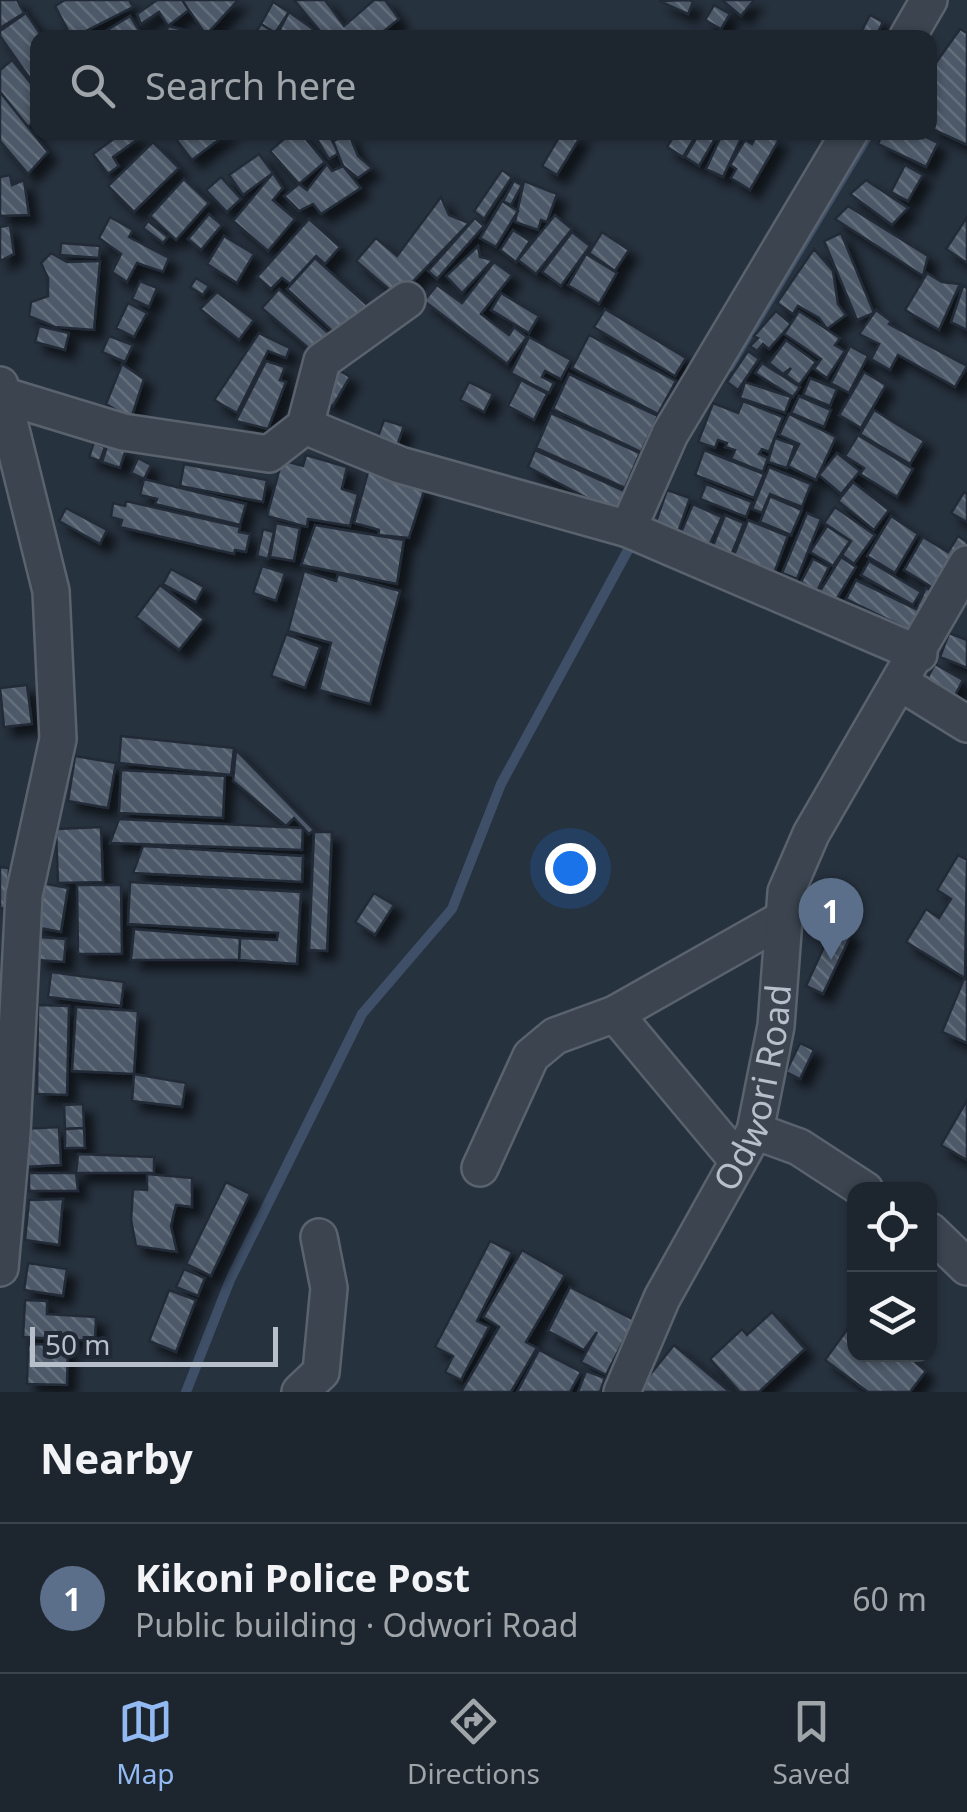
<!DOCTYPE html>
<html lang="en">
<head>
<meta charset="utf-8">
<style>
  :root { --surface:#1d262f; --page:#252e37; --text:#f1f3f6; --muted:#a0a5aa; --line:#3b434b; --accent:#93b9f3 }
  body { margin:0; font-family:"Noto Sans",sans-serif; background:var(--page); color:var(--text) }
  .controls { position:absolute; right:30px; bottom:30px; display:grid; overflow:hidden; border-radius:20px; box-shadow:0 2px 8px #0004 }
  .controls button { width:90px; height:90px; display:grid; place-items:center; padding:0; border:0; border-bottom:2px solid var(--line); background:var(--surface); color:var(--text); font:50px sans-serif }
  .scale { position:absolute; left:30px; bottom:25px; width:248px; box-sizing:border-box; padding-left:10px; border:5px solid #b7bfca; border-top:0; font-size:28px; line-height:35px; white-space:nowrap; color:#b7bfca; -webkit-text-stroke:8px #202935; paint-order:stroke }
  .you { position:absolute; left:570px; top:868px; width:35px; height:35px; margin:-25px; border:8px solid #fff; border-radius:50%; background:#1a73e8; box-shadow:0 0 0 15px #1a73e833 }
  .badge { display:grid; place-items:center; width:65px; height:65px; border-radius:50%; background:var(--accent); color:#fff; font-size:32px; font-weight:700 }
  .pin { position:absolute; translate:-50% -82px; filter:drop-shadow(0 2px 5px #0008) }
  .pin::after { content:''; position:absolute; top:52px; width:35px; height:30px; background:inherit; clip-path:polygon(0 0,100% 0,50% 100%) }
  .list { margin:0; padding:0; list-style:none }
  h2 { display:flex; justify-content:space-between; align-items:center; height:130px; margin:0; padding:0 40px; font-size:42px }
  h2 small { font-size:32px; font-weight:400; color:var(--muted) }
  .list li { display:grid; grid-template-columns:65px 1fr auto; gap:30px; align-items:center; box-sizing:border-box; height:150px; padding:0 40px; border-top:2px solid var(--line) }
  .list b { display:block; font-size:38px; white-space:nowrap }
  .list p { margin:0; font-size:32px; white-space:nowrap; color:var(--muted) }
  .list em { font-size:32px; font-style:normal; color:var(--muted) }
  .icon { flex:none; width:55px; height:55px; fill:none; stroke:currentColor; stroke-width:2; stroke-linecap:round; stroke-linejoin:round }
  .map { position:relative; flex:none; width:967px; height:1392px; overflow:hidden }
  .search { position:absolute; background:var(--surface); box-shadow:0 2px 8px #0004; left:30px; right:30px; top:30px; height:110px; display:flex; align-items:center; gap:25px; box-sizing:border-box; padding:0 35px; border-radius:20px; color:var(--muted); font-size:38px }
  .sheet { height:280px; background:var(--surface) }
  nav { display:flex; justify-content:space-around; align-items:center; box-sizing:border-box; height:140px; border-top:2px solid var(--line); background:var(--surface); font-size:28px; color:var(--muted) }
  nav a { display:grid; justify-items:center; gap:5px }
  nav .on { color:var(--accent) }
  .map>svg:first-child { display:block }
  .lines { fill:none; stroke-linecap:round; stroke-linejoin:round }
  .stream { stroke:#3e4f67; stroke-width:10 }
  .building { fill:url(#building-back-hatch); stroke:#222b37; stroke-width:2.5; filter:url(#shadow) }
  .minor-casing { stroke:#59626d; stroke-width:40 }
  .minor { stroke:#3b444f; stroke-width:35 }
  .labels { text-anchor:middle; stroke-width:8; stroke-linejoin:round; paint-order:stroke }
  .street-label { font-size:35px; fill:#b7bfca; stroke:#202935 }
</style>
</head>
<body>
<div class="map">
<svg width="967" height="1392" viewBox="0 0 967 1392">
  <defs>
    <pattern id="building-back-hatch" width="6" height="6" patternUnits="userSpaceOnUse" patternTransform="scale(2.5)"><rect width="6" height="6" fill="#4d5968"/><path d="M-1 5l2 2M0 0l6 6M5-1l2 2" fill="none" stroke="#646f7c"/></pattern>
    <filter id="shadow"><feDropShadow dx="9" dy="9" stdDeviation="5" flood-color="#0009"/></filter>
  </defs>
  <rect width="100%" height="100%" fill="#27323f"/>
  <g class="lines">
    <g class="stream">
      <path d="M729 367 870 132"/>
      <path d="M186 1392 230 1280 362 1014 452 909 501 784 634 539"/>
    </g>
  </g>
  <g class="building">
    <path d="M0 0H17L24 13 0 28Z"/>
    <path d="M65 0H129L133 7 72 38 55 6Z"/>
    <path d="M157 0H182L189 10 168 26 159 12 141 24 137 14Z"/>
    <path d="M182 0H238L206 35Z"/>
    <path d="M294 0H325L344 26 374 0H385L399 19 375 38H326Z"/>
    <path d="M689 0 693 2 688 14 659 1Z"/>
    <path d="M722 0H754L741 16Z"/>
    <path d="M273 2 289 12 275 33 261 24Z"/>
    <path d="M714 5 730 14 721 29 705 20Z"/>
    <path d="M289 12 313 29 310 38 278 33Z"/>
    <path d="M26 13 43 38H38V90L0 36V31Z"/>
    <path d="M870 15 883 22 875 38H858Z"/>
    <path d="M130 16 144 38H96V37Z"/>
    <path d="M261 24 275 33 272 38H252Z"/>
    <path d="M168 26 206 35 165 38Z"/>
    <path d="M960 29 967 33V145L930 128V71Z"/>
    <path d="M12 60 38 92V119L28 127 0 92V70Z"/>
    <path d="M0 92 48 152 28 174 0 141Z"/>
    <path d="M123 132 141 137 113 157 119 166 108 174 93 154Z"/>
    <path d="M183 132H229L192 160 175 138Z"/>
    <path d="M292 132H300L325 162 299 184 270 151Z"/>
    <path d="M327 132 339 153 329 159 316 138Z"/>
    <path d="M562 132 581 136 557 175 542 166Z"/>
    <path d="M676 132H698L683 157 667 147Z"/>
    <path d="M700 132H719L699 166 685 157Z"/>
    <path d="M723 132H744L723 177 706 169Z"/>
    <path d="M758 132 779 140 750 190 731 178 736 169 730 165 745 140 752 144Z"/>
    <path d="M883 132H916L938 143 926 167 878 144Z"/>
    <path d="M349 134 358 156 372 168 358 178 343 166 333 141Z"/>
    <path d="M153 142 179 168 134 212 108 186Z"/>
    <path d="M259 154 273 173 243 195 229 175Z"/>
    <path d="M327 164 332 171 343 166 361 188 321 214 313 204 299 211 284 196 299 184 307 190Z"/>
    <path d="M905 165 923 175 908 201 891 192Z"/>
    <path d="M502 170 512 177 484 219 474 211Z"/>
    <path d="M273 173 283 188 273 200 295 219 268 251 233 221Z"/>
    <path d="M10 175 12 185 24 180 29 215 0 216V177Z"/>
    <path d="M221 177 241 199 227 212 206 190Z"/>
    <path d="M184 179 209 203 176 240 150 216Z"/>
    <path d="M866 180 908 208 892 225 850 194Z"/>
    <path d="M514 181 522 185 511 205 503 201Z"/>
    <path d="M524 181 557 194 547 222 541 220 538 230 515 222Z"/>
    <path d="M441 197 449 215 469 223 398 297 356 261 376 238 397 256Z"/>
    <path d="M502 201 518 211 496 247 480 238Z"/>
    <path d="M848 206 928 256 923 276 835 219Z"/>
    <path d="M209 214 222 225 201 250 188 239Z"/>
    <path d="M555 215 572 229 536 274 518 260Z"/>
    <path d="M110 217 133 230 129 237 169 258 163 272 137 263 127 282 112 272 121 254 99 238Z"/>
    <path d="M967 217V263L946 249Z"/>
    <path d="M475 218 484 226 437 279 428 271Z"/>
    <path d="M309 219 340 247 325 264 316 256 290 284 282 278 271 289 257 277Z"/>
    <path d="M148 221 168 237 163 243 143 228Z"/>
    <path d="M10 225 14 254 0 261V227Z"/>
    <path d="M513 230 530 241 516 262 500 250Z"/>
    <path d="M572 232 590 246 561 286 542 272Z"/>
    <path d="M602 232 629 250 615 271 589 253Z"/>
    <path d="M841 233 874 313 857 320 824 241Z"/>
    <path d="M224 236 254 254 237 283 207 264Z"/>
    <path d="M61 243 100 246 99 258 60 255Z"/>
    <path d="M478 246 480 257 493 260 462 293 446 276Z"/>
    <path d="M814 249 833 271 838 304 846 315 827 329 819 318 798 306 793 314 777 303Z"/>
    <path d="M51 253 67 262 100 261 94 330 55 327 29 316 31 302 48 296V278L41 263Z"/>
    <path d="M586 254 617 273 599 304 568 285Z"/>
    <path d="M315 258 374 311 345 343 287 289Z"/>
    <path d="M494 262 512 275 481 314 509 335 514 327 527 337 507 364 424 301 437 285 462 303Z"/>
    <path d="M927 273 942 282 960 284 939 330 905 310Z"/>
    <path d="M196 278 209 286 203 295 190 287Z"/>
    <path d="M140 281 157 288 149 307 132 299Z"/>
    <path d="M963 286 967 288V330L951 322Z"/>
    <path d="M279 289 336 340 320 358 262 308Z"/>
    <path d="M217 292 254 320 239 340 200 309Z"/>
    <path d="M501 293 539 316 529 333 491 310Z"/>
    <path d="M128 303 147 313 134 337 116 328Z"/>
    <path d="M605 309 686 358 675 376 594 327Z"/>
    <path d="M876 310 891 321 889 324 967 366 955 387 898 355 890 370 871 359 879 344 859 334Z"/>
    <path d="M776 311 791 324 769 349 763 344 757 351 750 346 758 338 754 336Z"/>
    <path d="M799 311 840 338 835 345 845 351 827 378 814 369 821 359 784 334Z"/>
    <path d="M39 326 69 333 65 350 35 342Z"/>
    <path d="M259 333 290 348 286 358 268 351 237 413 214 400Z"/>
    <path d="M589 335 676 381 658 414 572 368Z"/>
    <path d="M109 336 133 345 125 362 102 352Z"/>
    <path d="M529 337 571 360 561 379 545 371 542 377 554 383 549 393 511 373Z"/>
    <path d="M786 340 816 362 799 385 786 375 791 368 783 374 769 363Z"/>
    <path d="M850 346 868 356 849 393 831 383Z"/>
    <path d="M748 351 759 359 738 390 727 382Z"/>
    <path d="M266 361 285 367 280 380 286 382 268 429 236 421Z"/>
    <path d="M762 363 800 387 793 397 755 373Z"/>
    <path d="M122 364 144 379 131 419 106 404Z"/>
    <path d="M337 369 350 377 333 406 320 398Z"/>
    <path d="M864 372 886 385 861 428 839 415Z"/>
    <path d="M569 374 658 416 641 452 553 409Z"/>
    <path d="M810 378 837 389 830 406 803 395Z"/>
    <path d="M521 380 547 394 534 420 508 406Z"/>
    <path d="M469 382 493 394 484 412 460 400Z"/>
    <path d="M745 382 791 397 785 413 740 398Z"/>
    <path d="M799 396 831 410 824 427 791 413Z"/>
    <path d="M743 401 783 417 769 452 762 449 759 454 768 458 763 472 731 459 735 450 725 447 727 443 718 440 715 448 698 442 713 403 738 413Z"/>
    <path d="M874 410 924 441 910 464 860 434Z"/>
    <path d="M551 413 640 453 625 488 536 448Z"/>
    <path d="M789 414 836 437 816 480 788 466 799 444 779 435Z"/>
    <path d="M384 420 404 426 397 446 377 439Z"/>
    <path d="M858 435 913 469 897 497 860 474 864 468 845 456Z"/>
    <path d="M775 438 795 445 787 468 768 462Z"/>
    <path d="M94 442 105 447 100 461 89 457Z"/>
    <path d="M108 443 126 449 120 468 102 462Z"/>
    <path d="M535 450 633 495 623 517 528 467Z"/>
    <path d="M704 450 764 474 754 498 695 475Z"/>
    <path d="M837 453 860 471 841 494 819 475Z"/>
    <path d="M306 455 347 467 342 489 358 494 350 526 308 519 307 527 267 516 282 460 303 466Z"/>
    <path d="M138 458 151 465 144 479 131 473Z"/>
    <path d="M184 464 267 480 263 502 180 486Z"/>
    <path d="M769 467 811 484 802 507 770 494 762 513 752 509Z"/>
    <path d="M368 472 425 488 409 538 378 535 379 530 354 523Z"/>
    <path d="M144 479 246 504 240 525 155 504 157 499 140 495Z"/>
    <path d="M853 482 889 510 874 530 838 501Z"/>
    <path d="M706 484 752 502 746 517 700 499Z"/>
    <path d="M667 490 690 498 675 541 652 533Z"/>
    <path d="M964 492 967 494V522L951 513Z"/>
    <path d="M770 496 802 510 791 535 760 522Z"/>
    <path d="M126 501 240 527 239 532 250 534 246 552 235 550 234 554 120 527 122 520 111 517 113 503 125 506Z"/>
    <path d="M693 504 722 517 705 555 677 542Z"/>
    <path d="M835 507 875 535 854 564 842 555 851 541 824 523Z"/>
    <path d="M66 508 107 530 100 544 59 521Z"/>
    <path d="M807 513 821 519 797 579 782 573Z"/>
    <path d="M725 515 744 523 728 563 709 556Z"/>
    <path d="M891 516 918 534 895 573 867 556Z"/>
    <path d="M748 520 788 536 773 576 732 560Z"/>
    <path d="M276 523 300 528 294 561 270 557Z"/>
    <path d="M315 525 404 540 397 584 301 565Z"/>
    <path d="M827 526 850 541 833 566 810 552Z"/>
    <path d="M263 529 274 532 268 559 257 556Z"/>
    <path d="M958 536 967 542V553L943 594 904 570 923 537 948 552Z"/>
    <path d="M841 557 856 567 836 600 820 591Z"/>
    <path d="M813 559 829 567 817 591 801 582Z"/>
    <path d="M869 561 921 592 913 605 861 575Z"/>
    <path d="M262 566 285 573 276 601 253 593Z"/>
    <path d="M171 569 204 587 196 602 163 584Z"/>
    <path d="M304 571 336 581 338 574 400 591 370 704 319 690 331 643 288 631Z"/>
    <path d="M856 580 916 609 926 588 940 595 920 635 846 599Z"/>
    <path d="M160 585 204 619 179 650 136 617Z"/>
    <path d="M949 633 967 640V668L940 657Z"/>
    <path d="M286 634 320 647 305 688 271 676Z"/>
    <path d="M935 664 963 680 950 705 922 688Z"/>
    <path d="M27 685 32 724 4 727 0 688Z"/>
    <path d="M121 736 234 748 231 775 119 763Z"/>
    <path d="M236 750 314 830 309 834 294 818 286 826 233 781Z"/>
    <path d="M75 756 116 763 108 808 68 801Z"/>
    <path d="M121 770 225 776 223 818 119 813Z"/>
    <path d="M119 819 303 828 302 850 110 843Z"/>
    <path d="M101 827 103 882 58 883 56 829Z"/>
    <path d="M314 832H332L327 951 309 950Z"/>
    <path d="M143 846 303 856 302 882 133 873Z"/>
    <path d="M958 855 967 860 965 978 906 942 926 909 939 918 951 899 937 890Z"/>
    <path d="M0 867 9 868 8 909 0 908Z"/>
    <path d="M130 882 301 892 297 964 239 960 240 938 277 940 278 933 128 924Z"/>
    <path d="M42 883 68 888 61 932 35 927Z"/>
    <path d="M77 885H121L122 954H78Z"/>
    <path d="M374 893 394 905 375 935 355 922Z"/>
    <path d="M834 925 852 933 823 994 806 986Z"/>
    <path d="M134 929 240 938 239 960H131Z"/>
    <path d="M39 937 66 939 64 962 38 960Z"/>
    <path d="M51 972 124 982 121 1006 48 997Z"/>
    <path d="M964 979 967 980V1043L942 1032Z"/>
    <path d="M38 1005 69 1006 67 1095 37 1094Z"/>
    <path d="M76 1007 138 1011 134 1074 72 1071Z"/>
    <path d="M800 1043 814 1050 800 1079 786 1072Z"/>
    <path d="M134 1074 186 1083 182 1107 132 1101Z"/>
    <path d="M967 1100V1160L941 1145Z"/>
    <path d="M83 1104 84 1128 65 1129 64 1105Z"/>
    <path d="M59 1127 61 1165 23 1167 21 1129Z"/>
    <path d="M84 1128 85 1148H65V1129Z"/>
    <path d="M78 1154 154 1157V1173H76Z"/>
    <path d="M29 1173H76L78 1191H29Z"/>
    <path d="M147 1174 192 1178V1207L176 1205 171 1226 177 1252 136 1246 131 1220 133 1189 147 1190Z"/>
    <path d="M226 1182 250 1194 211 1276 186 1264Z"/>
    <path d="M63 1199 59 1245 25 1240 29 1200Z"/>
    <path d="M490 1241 512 1252 477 1321 489 1327 461 1380 445 1372 453 1356 435 1347Z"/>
    <path d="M522 1250 565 1275 526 1342 537 1348 511 1392H461L499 1327 483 1317Z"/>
    <path d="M28 1263 67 1269 63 1296 24 1290Z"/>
    <path d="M184 1269 205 1278 198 1296 176 1287Z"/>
    <path d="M570 1287 634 1320 606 1375 581 1362 597 1332 584 1350 548 1331Z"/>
    <path d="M169 1290 196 1300 176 1352 149 1341Z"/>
    <path d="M25 1300 47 1301V1314L96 1317 95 1341 23 1337Z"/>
    <path d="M772 1312 805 1349 759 1392H740L710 1359 742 1329 747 1335Z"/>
    <path d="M854 1320V1354H906L926 1371 910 1392H868L825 1360Z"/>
    <path d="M28 1344 68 1345 67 1385 27 1384Z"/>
    <path d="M674 1345 730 1392H636Z"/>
    <path d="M539 1350 581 1372 570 1392H517Z"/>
    <path d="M586 1371 605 1378 600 1392H578Z"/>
  </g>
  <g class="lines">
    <g class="minor-casing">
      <g id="minor">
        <path d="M907 38 929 0"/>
        <path d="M0 385 51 591 58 739 24 895 12 1133 0 1268"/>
        <path d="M5 396 123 432 269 454 305 426 322 361 407 300"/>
        <path d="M305 426 400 465 628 529 919 654"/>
        <path d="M628 529 670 434 850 132"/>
        <path d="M901 683 967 724"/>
        <path d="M615 1014 738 1161"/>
        <path d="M755 1131 799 1147 865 1190"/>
        <path d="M480 1168 531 1056 555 1036 615 1014 781 920"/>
        <path d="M930 1231 967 1267"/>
        <path d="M300 1392 321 1372 329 1288 319 1237"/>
        <path id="s1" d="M622 1392 662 1298 755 1131 776 1026 786 892 811 834 967 564"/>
      </g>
    </g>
    <use href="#minor" class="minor"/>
  </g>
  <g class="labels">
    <g class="street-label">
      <text dy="12" stroke="none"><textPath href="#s1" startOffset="335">Odwori Road</textPath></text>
    </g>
  </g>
</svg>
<div class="controls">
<button><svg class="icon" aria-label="locate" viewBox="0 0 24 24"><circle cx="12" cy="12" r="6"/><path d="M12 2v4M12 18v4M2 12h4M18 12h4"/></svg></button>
<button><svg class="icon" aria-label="layers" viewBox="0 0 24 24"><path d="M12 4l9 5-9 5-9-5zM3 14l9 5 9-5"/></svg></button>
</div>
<div class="scale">50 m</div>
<div class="you"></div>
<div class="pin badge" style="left:831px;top:960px;background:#5c6f8a">1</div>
<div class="search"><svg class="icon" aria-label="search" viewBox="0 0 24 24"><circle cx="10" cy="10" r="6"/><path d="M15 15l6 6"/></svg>Search here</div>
</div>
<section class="sheet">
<h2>Nearby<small></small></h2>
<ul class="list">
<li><span class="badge" style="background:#5c6f8a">1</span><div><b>Kikoni Police Post</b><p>Public building · Odwori Road</p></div><em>60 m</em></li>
</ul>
</section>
<nav>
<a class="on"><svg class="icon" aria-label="map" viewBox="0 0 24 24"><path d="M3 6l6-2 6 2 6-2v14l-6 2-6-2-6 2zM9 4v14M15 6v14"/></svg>Map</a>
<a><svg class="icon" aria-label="directions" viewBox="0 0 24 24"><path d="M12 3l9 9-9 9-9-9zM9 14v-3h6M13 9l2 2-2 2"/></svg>Directions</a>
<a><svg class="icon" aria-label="saved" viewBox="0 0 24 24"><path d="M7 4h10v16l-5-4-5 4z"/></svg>Saved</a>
</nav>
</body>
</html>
